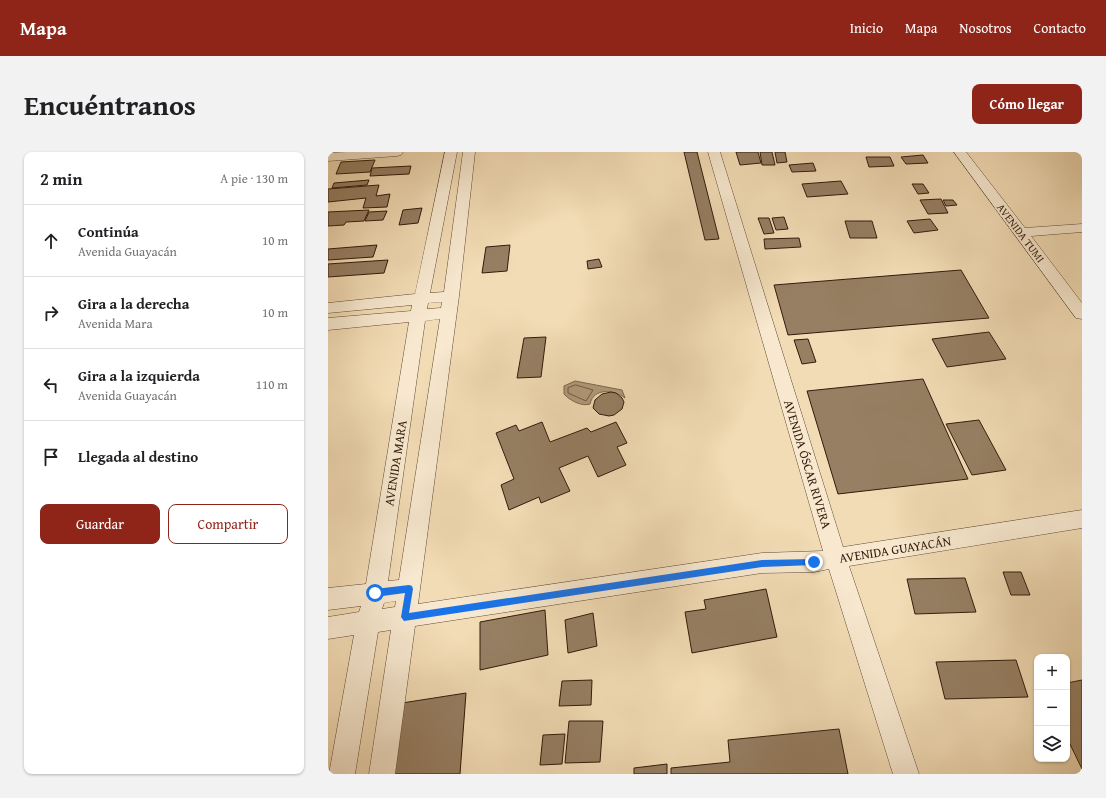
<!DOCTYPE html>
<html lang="es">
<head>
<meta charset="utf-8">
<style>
  :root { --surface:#fff; --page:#f2f2f2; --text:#202124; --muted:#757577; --line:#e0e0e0; --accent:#8f2418 }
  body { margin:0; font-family:"Gentium Book Plus",serif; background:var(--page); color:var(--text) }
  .controls { position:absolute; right:12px; bottom:12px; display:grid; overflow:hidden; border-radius:8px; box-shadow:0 1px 3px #0004 }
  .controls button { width:36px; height:36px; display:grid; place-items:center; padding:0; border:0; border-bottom:1px solid var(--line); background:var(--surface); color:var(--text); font:20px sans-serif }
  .stop { position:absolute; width:12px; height:12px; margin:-9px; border:3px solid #1a73e8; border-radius:50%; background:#fff }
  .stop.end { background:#1a73e8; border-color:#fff; box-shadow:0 1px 4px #0008 }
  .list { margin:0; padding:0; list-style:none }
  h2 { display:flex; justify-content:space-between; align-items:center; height:52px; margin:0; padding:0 16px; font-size:17px }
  h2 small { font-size:13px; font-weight:400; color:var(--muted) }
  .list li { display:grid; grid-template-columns:26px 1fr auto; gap:12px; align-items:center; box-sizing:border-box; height:72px; padding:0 16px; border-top:1px solid var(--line) }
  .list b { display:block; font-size:15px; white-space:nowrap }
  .list p { margin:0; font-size:13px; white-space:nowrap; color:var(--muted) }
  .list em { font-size:13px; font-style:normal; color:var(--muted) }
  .actions { display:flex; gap:8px; padding:12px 16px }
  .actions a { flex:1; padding:9px 0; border:1px solid var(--accent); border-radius:8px; text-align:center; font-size:14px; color:var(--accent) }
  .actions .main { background:var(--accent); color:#fff }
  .icon { flex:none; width:22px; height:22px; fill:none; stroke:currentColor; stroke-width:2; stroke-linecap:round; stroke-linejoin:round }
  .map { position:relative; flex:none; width:754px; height:622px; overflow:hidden; border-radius:8px }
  header { display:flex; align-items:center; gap:24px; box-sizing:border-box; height:56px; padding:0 20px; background:var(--accent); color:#fff }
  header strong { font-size:19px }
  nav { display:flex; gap:22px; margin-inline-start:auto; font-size:14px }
  .intro { display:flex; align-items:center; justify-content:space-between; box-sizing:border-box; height:96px; padding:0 24px }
  h1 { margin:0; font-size:28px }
  .button { padding:10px 18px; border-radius:8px; background:var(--accent); color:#fff; font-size:14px; font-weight:700 }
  main { display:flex; gap:24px; padding:0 24px }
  aside { flex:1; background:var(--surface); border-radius:8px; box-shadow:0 1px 3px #0004 }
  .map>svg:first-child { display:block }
  .water { fill:#b19a7b; stroke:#7e674e }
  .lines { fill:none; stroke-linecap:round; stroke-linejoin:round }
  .shore { stroke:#725a43; stroke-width:1 }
  .building { fill:#967f63; stroke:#321b0b }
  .street-casing { stroke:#624b36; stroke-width:1 }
  .street { fill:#f7e8cf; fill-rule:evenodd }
  .route { fill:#1a73e8 }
  .labels { text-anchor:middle; stroke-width:3.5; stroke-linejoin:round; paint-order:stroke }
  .far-street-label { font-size:11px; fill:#321b0b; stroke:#f7e8cf }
  .street-label { font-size:13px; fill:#321b0b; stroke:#f7e8cf }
</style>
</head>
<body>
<header>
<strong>Mapa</strong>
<nav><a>Inicio</a><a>Mapa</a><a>Nosotros</a><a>Contacto</a></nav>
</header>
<div class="intro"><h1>Encuéntranos</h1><a class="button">Cómo llegar</a></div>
<main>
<aside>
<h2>2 min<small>A pie · 130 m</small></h2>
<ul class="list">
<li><svg class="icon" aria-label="ahead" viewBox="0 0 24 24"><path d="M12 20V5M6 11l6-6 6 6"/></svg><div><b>Continúa</b><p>Avenida Guayacán</p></div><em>10 m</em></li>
<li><svg class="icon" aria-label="right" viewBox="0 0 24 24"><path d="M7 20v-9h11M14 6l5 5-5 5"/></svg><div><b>Gira a la derecha</b><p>Avenida Mara</p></div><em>10 m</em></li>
<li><svg class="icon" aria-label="left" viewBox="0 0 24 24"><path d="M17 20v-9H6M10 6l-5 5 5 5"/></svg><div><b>Gira a la izquierda</b><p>Avenida Guayacán</p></div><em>110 m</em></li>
<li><svg class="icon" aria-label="arrive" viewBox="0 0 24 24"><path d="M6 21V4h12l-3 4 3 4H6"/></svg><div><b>Llegada al destino</b></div></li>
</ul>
<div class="actions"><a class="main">Guardar</a><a>Compartir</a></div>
</aside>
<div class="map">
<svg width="754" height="622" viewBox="0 0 754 622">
  <rect width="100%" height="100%" fill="#f2dcb5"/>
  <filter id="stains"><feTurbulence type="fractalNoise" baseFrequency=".005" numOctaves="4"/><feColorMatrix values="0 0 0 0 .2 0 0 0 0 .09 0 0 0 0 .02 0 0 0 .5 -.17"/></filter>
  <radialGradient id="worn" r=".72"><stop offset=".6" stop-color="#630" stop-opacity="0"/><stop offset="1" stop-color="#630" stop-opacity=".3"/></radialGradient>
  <path class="water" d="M247 229 294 238 297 246C286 238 266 235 262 252 254 255 241 248 236 242V234Z"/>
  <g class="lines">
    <path class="shore" d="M248 233 265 238 258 249 240 241V236Z"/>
  </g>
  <g class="building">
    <path d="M356 0H369L391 87 377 88Z"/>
    <path d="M408 0H430L433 11 412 13Z"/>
    <path d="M432 0H444L447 13H434Z"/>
    <path d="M447 0H457L459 10 449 11Z"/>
    <path d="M595 3 600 11 578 12 573 5Z"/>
    <path d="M538 5H562L566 14 541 15Z"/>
    <path d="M47 8 42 20 8 22 13 10Z"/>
    <path d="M485 11 488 19 464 20 461 13Z"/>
    <path d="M83 14 81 22 42 24 44 16Z"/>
    <path d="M41 28 39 33 4 36 6 31Z"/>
    <path d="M513 29 520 42 479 45 474 32Z"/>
    <path d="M584 32H595L601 41 590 42Z"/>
    <path d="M51 33 48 44 62 42 59 55 35 56 38 46 0 50V37Z"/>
    <path d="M613 47 620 61 600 62 592 48Z"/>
    <path d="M615 48H625L629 53 618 54Z"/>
    <path d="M94 56 90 71 71 73 75 58Z"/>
    <path d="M41 58 36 69 18 70 16 73 0 74V60Z"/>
    <path d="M59 59 55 68 37 69 41 60Z"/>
    <path d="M456 65 460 77 448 78 444 66Z"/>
    <path d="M430 66H441L446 81 436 82Z"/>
    <path d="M602 67 610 78 586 81 579 69Z"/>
    <path d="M517 69H544L549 86H522Z"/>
    <path d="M471 86 473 95 437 97 436 87Z"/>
    <path d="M49 93 45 105 0 108V97Z"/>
    <path d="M182 93 179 119 154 121 158 95Z"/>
    <path d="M271 107 274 115 260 117 259 109Z"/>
    <path d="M60 108 56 121 0 125V112Z"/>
    <path d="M633 118 661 166 460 183 446 133Z"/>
    <path d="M661 180 678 207 619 215 604 187Z"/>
    <path d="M218 185 213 225 189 226 196 186Z"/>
    <path d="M480 187 488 210 474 212 466 188Z"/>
    <path d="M595 227 640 327 510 342 479 239Z"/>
    <path d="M283 240 288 241 294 246 296 250 294 257 286 263 281 264 271 262 265 256 267 248 274 242Z"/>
    <path d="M651 268 678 318 644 323 618 272Z"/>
    <path d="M214 270 222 290 259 276 263 280 288 270 299 291 289 295 298 313 270 325 260 304 231 316 242 339 213 351 211 345 181 358 173 333 186 327 168 281 188 273 191 279Z"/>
    <path d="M675 420H693L702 443H683Z"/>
    <path d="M637 426 648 460 587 462 579 427Z"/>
    <path d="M438 437 449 485 364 501 357 460 378 457 376 448Z"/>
    <path d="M217 458 220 503 152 518V470Z"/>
    <path d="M265 461 269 494 240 501 237 468Z"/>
    <path d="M688 508 700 545 617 547 608 510Z"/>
    <path d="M264 528 263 553 231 554 234 529Z"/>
    <path d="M754 528V617L739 586V531Z"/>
    <path d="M138 541 132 622H65L74 551Z"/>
    <path d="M241 569H275L272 610 237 611Z"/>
    <path d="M511 577 520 622H343V616L402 610 400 588Z"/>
    <path d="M237 582 234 612 212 613 215 583Z"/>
    <path d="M339 612V622H306V616Z"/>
  </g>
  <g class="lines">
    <g class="street-casing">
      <g id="street">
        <path d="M19 0H75L73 3 69 4 0 9V1Z"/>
        <path d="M117 0H129L102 141 116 140 135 0H147L131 144 90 452 434 401 495 399 380 0H392L515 395 754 358V376L521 414 591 622H565L501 417 486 420 434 421 87 474 67 622H41L63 478 50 480 27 622H1L26 483 0 487V465L31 460 33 454 0 458V436L38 432 81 170 0 178V166L83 159 84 153 0 161V151L87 142ZM114 150 113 156 99 157 100 151ZM112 167 71 428 60 429 97 169ZM68 449 67 455 54 457 56 451Z"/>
        <path d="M626 0H638L697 76 754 72V80L703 84 754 151V167L748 166Z"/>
      </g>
    </g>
    <use href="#street" class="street"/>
  </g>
  <path class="route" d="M486 407 489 410 486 413 434 415 76 469 73 465 77 441 47 445 43 441 47 437 81 433 84 434 85 437 81 461 434 408Z"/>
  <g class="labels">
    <g class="far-street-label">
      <text transform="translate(693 81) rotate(53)" y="4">AVENIDA TUMI</text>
    </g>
    <g class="street-label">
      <text transform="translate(67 311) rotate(-81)" y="5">AVENIDA MARA</text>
      <text transform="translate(480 312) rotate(73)" y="5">AVENIDA ÓSCAR RIVERA</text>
      <text transform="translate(567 397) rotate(-9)" y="5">AVENIDA GUAYACÁN</text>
    </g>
  </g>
  <rect width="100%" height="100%" filter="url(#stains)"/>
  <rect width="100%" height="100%" fill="url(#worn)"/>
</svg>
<div class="controls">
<button>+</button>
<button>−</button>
<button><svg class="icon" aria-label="layers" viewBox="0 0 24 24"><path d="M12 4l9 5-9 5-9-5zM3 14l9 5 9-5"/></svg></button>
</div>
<div class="stop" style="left:47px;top:441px"></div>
<div class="stop end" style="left:486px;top:410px"></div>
</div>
</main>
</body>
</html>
